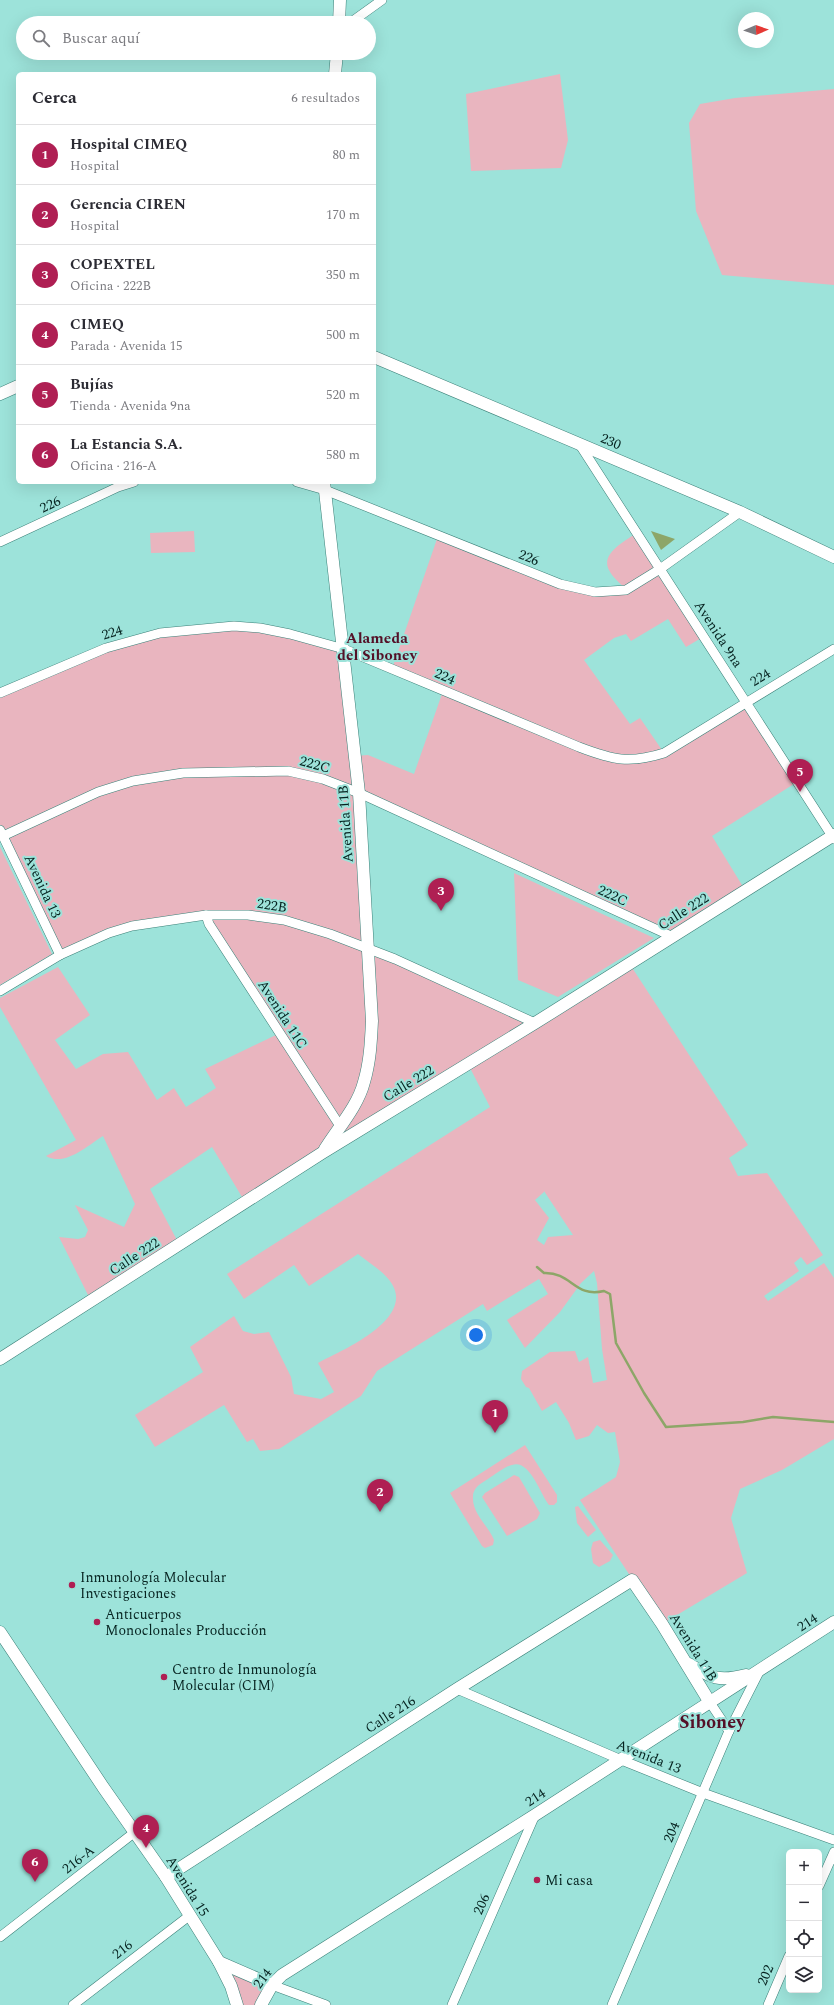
<!DOCTYPE html>
<html lang="es">
<head>
<meta charset="utf-8">
<style>
  :root { --surface:#fff; --page:#f2f2f3; --text:#2b2b33; --muted:#7c7c81; --line:#e1e1e2; --accent:#af1f53 }
  body { margin:0; font-family:Spectral,serif; background:var(--page); color:var(--text) }
  .controls { position:absolute; right:12px; bottom:12px; display:grid; overflow:hidden; border-radius:6px; box-shadow:0 4px 16px #0002 }
  .controls button { width:36px; height:36px; display:grid; place-items:center; padding:0; border:0; border-bottom:1px solid var(--line); background:var(--surface); color:var(--text); font:20px sans-serif }
  .compass { position:absolute; left:738px; top:12px; width:36px; height:36px; border-radius:50%; background:var(--surface); box-shadow:0 4px 16px #0002; rotate:88deg }
  .you { position:absolute; left:476px; top:1335px; width:14px; height:14px; margin:-10px; border:3px solid #fff; border-radius:50%; background:#1a73e8; box-shadow:0 0 0 6px #1a73e833 }
  .badge { display:grid; place-items:center; width:26px; height:26px; border-radius:50%; background:var(--accent); color:#fff; font-size:13px; font-weight:700 }
  .pin { position:absolute; translate:-50% -33px; filter:drop-shadow(0 1px 2px #0008) }
  .pin::after { content:''; position:absolute; top:21px; width:14px; height:12px; background:inherit; clip-path:polygon(0 0,100% 0,50% 100%) }
  .list { margin:0; padding:0; list-style:none }
  h2 { display:flex; justify-content:space-between; align-items:center; height:52px; margin:0; padding:0 16px; font-size:17px }
  h2 small { font-size:13px; font-weight:400; color:var(--muted) }
  .list li { display:grid; grid-template-columns:26px 1fr auto; gap:12px; align-items:center; box-sizing:border-box; height:60px; padding:0 16px; border-top:1px solid var(--line) }
  .list b { display:block; font-size:15px; white-space:nowrap }
  .list p { margin:0; font-size:13px; white-space:nowrap; color:var(--muted) }
  .list em { font-size:13px; font-style:normal; color:var(--muted) }
  .icon { flex:none; width:22px; height:22px; fill:none; stroke:currentColor; stroke-width:2; stroke-linecap:round; stroke-linejoin:round }
  .map { position:relative; flex:none; width:834px; height:2005px; overflow:hidden }
  .search { position:absolute; background:var(--surface); box-shadow:0 4px 16px #0002; left:16px; top:16px; width:360px; height:44px; display:flex; align-items:center; gap:10px; box-sizing:border-box; padding:0 14px; border-radius:22px; color:var(--muted); font-size:15px }
  .panel { position:absolute; background:var(--surface); box-shadow:0 4px 16px #0002; left:16px; top:72px; width:360px; height:412px; border-radius:6px }
  .map>svg:first-child { display:block }
  .green { fill:#e9b5bf; fill-rule:evenodd }
  .water { fill:#8da668 }
  .lines { fill:none; stroke-linecap:round; stroke-linejoin:round }
  .stream { stroke:#8da668; stroke-width:2.5 }
  .street-casing { stroke:#3b8078; stroke-width:10 }
  .secondary-casing { stroke:#3b8078; stroke-width:13 }
  .street { stroke:#fff; stroke-width:9 }
  .secondary { stroke:#fff; stroke-width:12 }
  .poi-dot { fill:#af1f53; stroke:#9de3da; stroke-width:1.5 }
  .labels { text-anchor:middle; stroke-width:4; stroke-linejoin:round; paint-order:stroke }
  .street-label { font-size:14px; fill:#062320; stroke:#9de3da }
  .poi-label { font-size:14px; fill:#062320; stroke:#9de3da; text-anchor:start }
  .neighbourhood-label { font-size:15px; font-weight:bold; fill:#541027; stroke:#9de3da }
  .district-label { font-size:18px; font-weight:bold; fill:#541027; stroke:#9de3da }
</style>
</head>
<body>
<div class="map">
<svg width="834" height="2005" viewBox="0 0 834 2005">
  <rect width="100%" height="100%" fill="#9de3da"/>
  <g class="green">
    <path d="M560 74 568 140 561 168 471 171 466 94Z"/>
    <path d="M834 89V285L722 275 696 211 689 123 700 104 735 98Z"/>
    <path d="M194 531 195 552 151 553 150 533Z"/>
    <path d="M636 533 703 637 686 647 668 619 631 641 626 634 614 638 584 660 630 724 640 718 664 753 746 702 797 782 712 836 745 890 671 936 359 794 369 950 535 1023 629 963 748 1145 729 1158 738 1176 767 1173 823 1255 807 1265 801 1257 794 1263 799 1271 764 1296 768 1301 824 1263 834 1278V1439L782 1470 740 1489 731 1518 747 1573 662 1624 580 1500 616 1477 620 1462 615 1432 608 1433 597 1425 589 1436 576 1440 569 1423 556 1402 542 1411 529 1388 526 1387 521 1379 522 1371 550 1352 575 1351 579 1362 588 1357 593 1383 607 1380 602 1349 597 1283 594 1271 581 1283 560 1312 525 1348 507 1320 548 1294 539 1279 487 1311 483 1304 377 1371 361 1396 279 1449 260 1451 253 1439 247 1442 224 1405 155 1447 135 1415 203 1372 190 1347 234 1316 243 1331 254 1334 269 1332 291 1377 294 1394 321 1399 334 1392 318 1363C341 1351 414 1320 392 1284 385 1272 369 1263 358 1254L309 1286 294 1265 244 1299 227 1274 490 1107 468 1064 245 1202 212 1147 150 1189 179 1244 91 1301 59 1237 78 1239 85 1237 88 1230 75 1205 124 1227 135 1204 103 1136C87 1146 65 1167 46 1156L76 1140 0 1007V998L58 967 90 1015 55 1040 76 1069 103 1054 128 1052 157 1100 174 1088 186 1107 216 1088 205 1069 278 1034 206 915 152 922 60 955 0 830V693L66 665 160 633 234 626 344 649 355 756 368 755 414 774 443 691 392 669 438 536 595 592 626 589C621 584 612 577 609 570 600 553 626 541 636 533ZM544 1191 573 1235 548 1237 544 1245 537 1240 549 1218 535 1200 544 1192Z"/>
    <path d="M0 847 52 954 0 985Z"/>
    <path d="M514 873 654 938 558 997 518 980Z"/>
    <path d="M525 1445 557 1495V1502L554 1505H549C540 1494 530 1459 512 1465 504 1467 496 1474 488 1479 480 1484 472 1488 473 1499 473 1514 489 1527 494 1540L493 1545 485 1548 482 1546 450 1493Z"/>
    <path d="M514 1475 519 1477 540 1513 537 1519 507 1536 482 1497 485 1493Z"/>
    <path d="M578 1506 596 1530 588 1537 577 1523 575 1507Z"/>
    <path d="M600 1540 613 1555 610 1561 599 1567 593 1563 591 1549 593 1542Z"/>
    <path d="M219 1962 272 1985 261 2005H237Z"/>
  </g>
  <path class="water" d="M651 531 675 539 661 550Z"/>
  <g class="lines">
    <path class="stream" d="M537 1267 544 1273C572 1272 574 1298 604 1291L610 1294 616 1343 644 1393 666 1427 743 1422 773 1417 834 1422"/>
    <g class="street-casing">
      <g id="street">
        <path d="M350 23 382 0"/>
        <path d="M580 445 834 839"/>
        <path d="M297 482 325 490 560 584 595 592 626 590 660 569 740 512"/>
        <path d="M0 542 118 487 134 482"/>
        <path d="M0 693 106 648 160 633 234 626 260 628 290 634 344 649 579 747C613 760 629 764 664 753L834 649"/>
        <path d="M0 830 60 955"/>
        <path d="M3 836 98 792 133 781 183 773 288 771 323 779 359 793 671 936"/>
        <path d="M206 915 209 924 340 1126"/>
        <path d="M0 991 60 955 109 933 132 926 206 915H248L284 920 330 934 395 959 535 1023"/>
        <path d="M457 1689 619 1759 703 1793 834 1840"/>
        <path d="M709 1701 729 1731"/>
        <path d="M819 1886 834 1852"/>
        <path d="M0 1937 135 1832"/>
        <path d="M272 1985 326 2005"/>
        <path d="M73 2005 189 1916"/>
        <path d="M452 2005 535 1815"/>
        <path d="M612 2005 729 1731 759 1672"/>
        <path d="M768 2005 789 1956"/>
      </g>
    </g>
    <g class="secondary-casing">
      <g id="secondary">
        <path d="M339 23 340 0"/>
        <path d="M335 74 337 53"/>
        <path d="M374 357 740 512 834 557"/>
        <path d="M0 394 18 386"/>
        <path d="M324 482 359 793 372 1021C371 1042 370 1062 364 1082 358 1106 338 1128 325 1149"/>
        <path d="M0 1359 322 1153 535 1023 834 835"/>
        <path d="M0 1632 103 1787 166 1877 219 1962 231 1986 237 2005"/>
        <path d="M689 1664C711 1678 719 1682 746 1675"/>
        <path d="M166 1877 457 1689 632 1580 662 1624 709 1701"/>
        <path d="M219 1962 272 1985"/>
        <path d="M261 2005 272 1985 282 1975 535 1815 834 1622"/>
      </g>
    </g>
    <use href="#street" class="street"/>
    <use href="#secondary" class="secondary"/>
  </g>
  <g class="poi-dot">
    <circle cx="72" cy="1585" r="4"/>
    <circle cx="97" cy="1622" r="4"/>
    <circle cx="164" cy="1677" r="4"/>
    <circle cx="537" cy="1880" r="4"/>
  </g>
  <g class="labels">
    <g class="street-label">
      <text transform="translate(611 441) rotate(23)" y="5">230</text>
      <text transform="translate(50 504) rotate(-25)" y="5">226</text>
      <text transform="translate(529 557) rotate(22)" y="5">226</text>
      <text transform="translate(112 632) rotate(-17)" y="5">224</text>
      <text transform="translate(719 634) rotate(57)" y="5">Avenida 9na</text>
      <text transform="translate(445 676) rotate(23)" y="5">224</text>
      <text transform="translate(760 677) rotate(-32)" y="5">224</text>
      <text transform="translate(315 764) rotate(15)" y="5">222C</text>
      <text transform="translate(345 824) rotate(-94)" y="5">Avenida 11B</text>
      <text transform="translate(43 886) rotate(65)" y="5">Avenida 13</text>
      <text transform="translate(613 895) rotate(25)" y="5">222C</text>
      <text transform="translate(272 905) rotate(9)" y="5">222B</text>
      <text transform="translate(683 911) rotate(-32)" y="5">Calle 222</text>
      <text transform="translate(283 1014) rotate(57)" y="5">Avenida 11C</text>
      <text transform="translate(408 1083) rotate(-31)" y="5">Calle 222</text>
      <text transform="translate(134 1256) rotate(-33)" y="5">Calle 222</text>
      <text transform="translate(807 1622) rotate(-33)" y="5">214</text>
      <text transform="translate(694 1647) rotate(58)" y="5">Avenida 11B</text>
      <text transform="translate(390 1714) rotate(-33)" y="5">Calle 216</text>
      <text transform="translate(649 1756) rotate(22)" y="5">Avenida 13</text>
      <text transform="translate(535 1797) rotate(-33)" y="5">214</text>
      <text transform="translate(671 1832) rotate(-67)" y="5">204</text>
      <text transform="translate(78 1859) rotate(-38)" y="5">216-A</text>
      <text transform="translate(188 1886) rotate(58)" y="5">Avenida 15</text>
      <text transform="translate(481 1904) rotate(-66)" y="5">206</text>
      <text transform="translate(122 1949) rotate(-38)" y="5">216</text>
      <text transform="translate(765 1975) rotate(-67)" y="5">202</text>
      <text transform="translate(262 1978) rotate(-53)" y="5">214</text>
    </g>
    <g class="poi-label">
      <text x="80" y="1582">Inmunología Molecular<tspan x="80" dy="16">Investigaciones</tspan></text>
      <text x="105" y="1619">Anticuerpos<tspan x="105" dy="16">Monoclonales Producción</tspan></text>
      <text x="172" y="1674">Centro de Inmunología<tspan x="172" dy="16">Molecular (CIM)</tspan></text>
      <text x="545" y="1885">Mi casa</text>
    </g>
    <g class="neighbourhood-label">
      <text x="377" y="643">Alameda<tspan x="377" dy="17">del Siboney</tspan></text>
    </g>
    <g class="district-label">
      <text x="712" y="1728">Siboney</text>
    </g>
  </g>
</svg>
<div class="controls">
<button>+</button>
<button>−</button>
<button><svg class="icon" aria-label="locate" viewBox="0 0 24 24"><circle cx="12" cy="12" r="6"/><path d="M12 2v4M12 18v4M2 12h4M18 12h4"/></svg></button>
<button><svg class="icon" aria-label="layers" viewBox="0 0 24 24"><path d="M12 4l9 5-9 5-9-5zM3 14l9 5 9-5"/></svg></button>
</div>
<svg class="compass" viewBox="-18 -18 36 36"><path d="M0-13l5 13h-10z" fill="#e53935"/><path d="M0 13l5-13h-10z" fill="#7c7c81"/></svg>
<div class="you"></div>
<div class="pin badge" style="left:495px;top:1433px">1</div>
<div class="pin badge" style="left:380px;top:1512px">2</div>
<div class="pin badge" style="left:441px;top:911px">3</div>
<div class="pin badge" style="left:146px;top:1848px">4</div>
<div class="pin badge" style="left:800px;top:792px">5</div>
<div class="pin badge" style="left:35px;top:1882px">6</div>
<div class="search"><svg class="icon" aria-label="search" viewBox="0 0 24 24"><circle cx="10" cy="10" r="6"/><path d="M15 15l6 6"/></svg>Buscar aquí</div>
<section class="panel">
<h2>Cerca<small>6 resultados</small></h2>
<ul class="list">
<li><span class="badge">1</span><div><b>Hospital CIMEQ</b><p>Hospital</p></div><em>80 m</em></li>
<li><span class="badge">2</span><div><b>Gerencia CIREN</b><p>Hospital</p></div><em>170 m</em></li>
<li><span class="badge">3</span><div><b>COPEXTEL</b><p>Oficina · 222B</p></div><em>350 m</em></li>
<li><span class="badge">4</span><div><b>CIMEQ</b><p>Parada · Avenida 15</p></div><em>500 m</em></li>
<li><span class="badge">5</span><div><b>Bujías</b><p>Tienda · Avenida 9na</p></div><em>520 m</em></li>
<li><span class="badge">6</span><div><b>La Estancia S.A.</b><p>Oficina · 216-A</p></div><em>580 m</em></li>
</ul>
</section>
</div>
</body>
</html>
